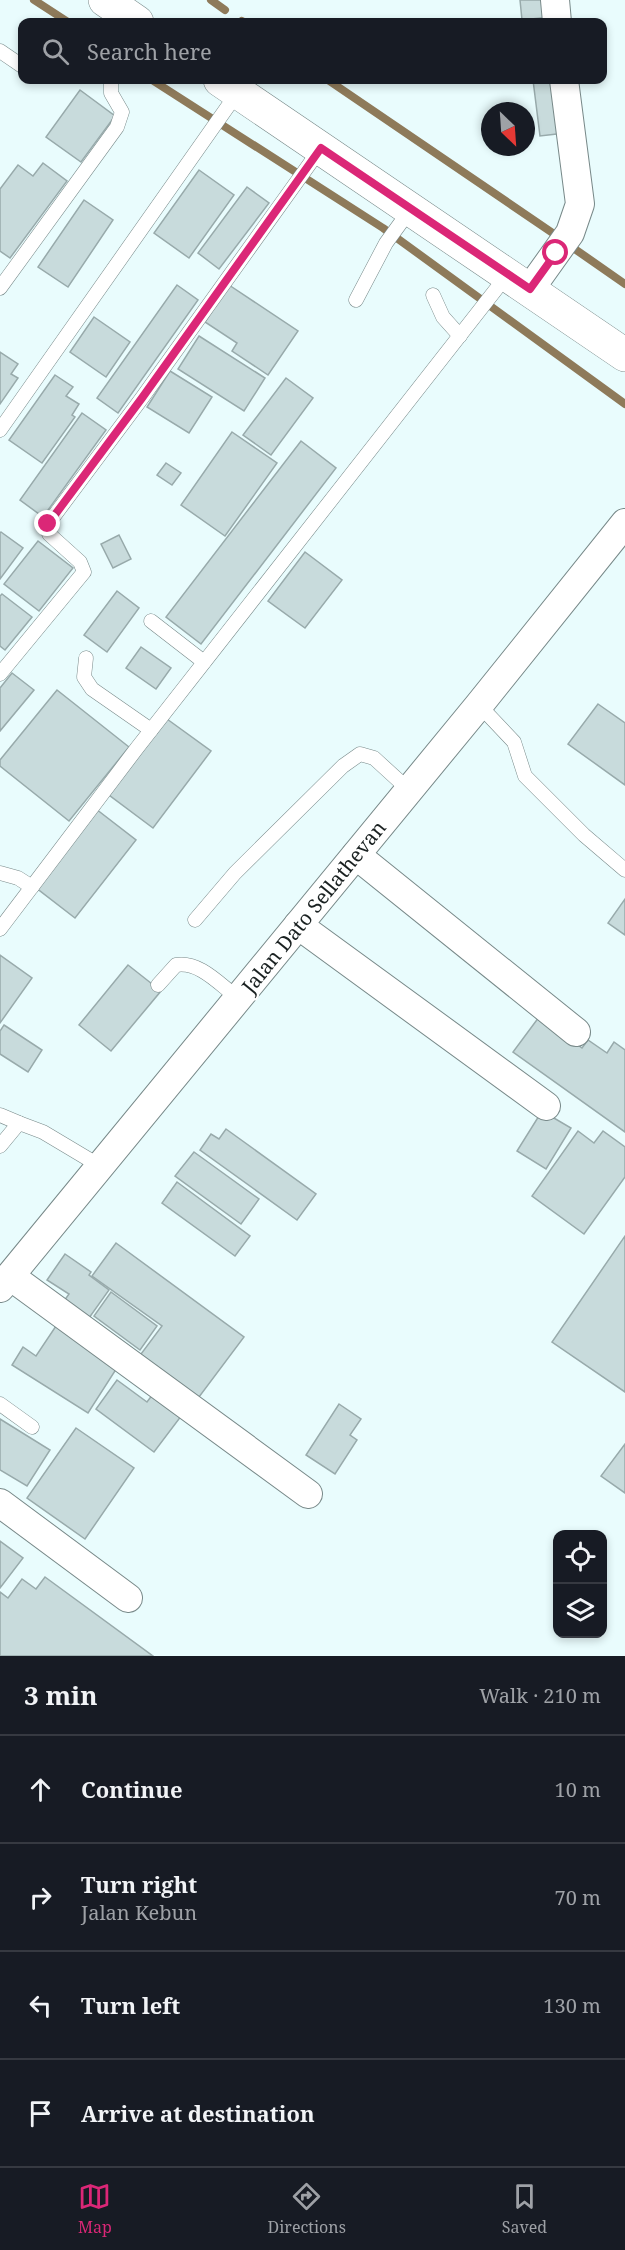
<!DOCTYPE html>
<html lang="en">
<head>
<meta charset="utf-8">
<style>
  :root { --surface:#171b24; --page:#242831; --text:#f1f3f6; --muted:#9ea1a6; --line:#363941; --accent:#db2777 }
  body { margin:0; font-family:"Noto Serif",serif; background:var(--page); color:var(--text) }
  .controls { position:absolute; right:18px; bottom:18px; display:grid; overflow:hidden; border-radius:12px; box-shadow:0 3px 9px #0003 }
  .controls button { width:54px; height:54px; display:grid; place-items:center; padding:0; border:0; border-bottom:2px solid var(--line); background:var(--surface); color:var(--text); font:30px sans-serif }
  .compass { position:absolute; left:481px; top:102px; width:54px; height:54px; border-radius:50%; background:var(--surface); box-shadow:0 3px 9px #0003; rotate:155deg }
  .stop { position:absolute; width:18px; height:18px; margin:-14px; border:4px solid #db2777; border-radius:50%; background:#fff }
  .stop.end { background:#db2777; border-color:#fff; box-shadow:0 2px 6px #0008 }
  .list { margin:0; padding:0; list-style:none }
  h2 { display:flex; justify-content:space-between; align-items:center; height:78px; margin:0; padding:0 24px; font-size:26px }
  h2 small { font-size:20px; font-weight:400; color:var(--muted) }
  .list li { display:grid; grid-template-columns:39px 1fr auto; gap:18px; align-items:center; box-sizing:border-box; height:108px; padding:0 24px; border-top:2px solid var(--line) }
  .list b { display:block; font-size:22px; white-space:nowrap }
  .list p { margin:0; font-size:20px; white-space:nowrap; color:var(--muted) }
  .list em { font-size:20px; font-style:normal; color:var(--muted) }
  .icon { flex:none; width:33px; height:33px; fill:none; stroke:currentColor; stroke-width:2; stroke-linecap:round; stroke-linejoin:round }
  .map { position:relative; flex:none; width:625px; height:1656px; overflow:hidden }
  .search { position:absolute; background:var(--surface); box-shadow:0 3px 9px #0003; left:18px; right:18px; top:18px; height:66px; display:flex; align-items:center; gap:15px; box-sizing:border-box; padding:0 21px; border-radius:12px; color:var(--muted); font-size:22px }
  .sheet { height:510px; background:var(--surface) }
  nav { display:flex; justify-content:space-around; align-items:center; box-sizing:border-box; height:84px; border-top:2px solid var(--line); background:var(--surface); font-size:16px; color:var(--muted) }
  nav a { display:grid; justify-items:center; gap:3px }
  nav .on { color:var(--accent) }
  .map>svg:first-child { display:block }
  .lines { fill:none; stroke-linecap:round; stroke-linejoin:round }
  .stream { stroke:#8e7a5a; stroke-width:8 }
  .building { fill:#c8dbdc; stroke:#98aaab; stroke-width:1.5 }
  .lane-casing { stroke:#788989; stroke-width:15 }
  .street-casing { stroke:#788989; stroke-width:30 }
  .secondary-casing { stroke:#788989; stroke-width:34 }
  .lane { stroke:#fff; stroke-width:14 }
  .street { stroke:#fff; stroke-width:28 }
  .secondary { stroke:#fff; stroke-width:33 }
  .route { stroke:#db2777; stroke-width:8 }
  .labels { text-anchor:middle; stroke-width:4.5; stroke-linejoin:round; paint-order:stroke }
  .street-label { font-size:20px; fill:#1a2121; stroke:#fff }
</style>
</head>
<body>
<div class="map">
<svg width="625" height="1656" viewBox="0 0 625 1656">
  <rect width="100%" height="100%" fill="#e9fcfd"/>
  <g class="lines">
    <g class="stream">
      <path d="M34 0 68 22"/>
      <path d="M211 0 225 10"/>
      <path d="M242 21 244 22"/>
      <path d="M152 80 383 228 625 404"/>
      <path d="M328 80 560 238"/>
      <path d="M569 245 625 284"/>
    </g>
  </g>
  <g class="building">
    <path d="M520 0H548L550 17 522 20Z"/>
    <path d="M533 80H559L565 133 540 136Z"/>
    <path d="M80 90 115 116 81 162 46 137Z"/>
    <path d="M43 163 67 181 10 258 0 251V189L18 165 33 176Z"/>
    <path d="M199 170 234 195 189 258 154 233Z"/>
    <path d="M247 187 269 203 219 269 198 253Z"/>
    <path d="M84 200 113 220 68 287 38 267Z"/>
    <path d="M177 285 198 300 118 413 97 398Z"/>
    <path d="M229 285 298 331 268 375 232 351 237 343 205 322Z"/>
    <path d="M94 317 130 342 106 377 70 352Z"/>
    <path d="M199 336 265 378 244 411 178 369Z"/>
    <path d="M0 352 18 364 11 374 18 378 0 404Z"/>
    <path d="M170 371 212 397 189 433 147 407Z"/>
    <path d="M55 375 73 387 66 396 79 404 72 415 75 417 42 463 9 440Z"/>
    <path d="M286 378 313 398 271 455 243 435Z"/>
    <path d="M82 413 106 430 43 517 20 500Z"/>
    <path d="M232 432 277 463 225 536 181 505Z"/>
    <path d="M301 441 336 468 201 644 166 617Z"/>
    <path d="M166 463 181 473 172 485 157 475Z"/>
    <path d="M1 532 23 548 0 579V533Z"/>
    <path d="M119 535 131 559 113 568 101 544Z"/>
    <path d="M38 541 73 568 39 611 4 584Z"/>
    <path d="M305 552 342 580 305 628 268 601Z"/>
    <path d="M117 591 139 608 107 652 84 635Z"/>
    <path d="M2 594 32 617 5 650 0 646V596Z"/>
    <path d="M141 647 171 668 156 689 126 668Z"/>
    <path d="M12 673 34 690 0 731V688Z"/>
    <path d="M57 690 129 747 69 821 0 766V760Z"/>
    <path d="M598 704 625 723V785L568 744Z"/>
    <path d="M167 719 211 751 153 828 109 795Z"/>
    <path d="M96 809 136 840 75 918 35 887Z"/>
    <path d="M625 899V935L608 923Z"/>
    <path d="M0 955 32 978 0 1023Z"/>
    <path d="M128 965 161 991 111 1051 79 1025Z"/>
    <path d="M539 1017 582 1048 588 1040 607 1053 614 1042 625 1050V1132L513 1052Z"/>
    <path d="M4 1025 42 1050 28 1072 0 1054V1031Z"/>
    <path d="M542 1111 571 1128 546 1169 517 1151Z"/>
    <path d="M226 1129 316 1194 297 1220 200 1150 211 1134 219 1139Z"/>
    <path d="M578 1131 594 1143 603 1131 625 1147V1177L584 1234 532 1196Z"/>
    <path d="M194 1152 259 1199 241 1224 175 1176Z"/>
    <path d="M177 1182 250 1236 235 1256 162 1203Z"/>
    <path d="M625 1236V1392L552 1342Z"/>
    <path d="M116 1243 244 1337 196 1401 138 1358 162 1326 92 1276Z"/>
    <path d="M65 1254 91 1272 89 1275 109 1290 89 1318 64 1301 69 1294 47 1280Z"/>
    <path d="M111 1292 157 1326 140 1350 94 1316Z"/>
    <path d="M60 1320 122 1360 88 1413 12 1365 23 1347 36 1356Z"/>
    <path d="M117 1380 147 1402 156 1390 185 1411 154 1452 96 1409Z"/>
    <path d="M339 1404 361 1419 350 1435 357 1440 335 1474 306 1455Z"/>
    <path d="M0 1419 50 1450 27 1486 0 1470Z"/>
    <path d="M76 1428 134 1468 85 1539 27 1498Z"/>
    <path d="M625 1444V1493L601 1476Z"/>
    <path d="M0 1541 23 1558 0 1588Z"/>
    <path d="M45 1577 153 1656H0V1592L8 1598 22 1579 36 1589Z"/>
  </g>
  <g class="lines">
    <g class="lane-casing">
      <g id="lane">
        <path d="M0 51 22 66"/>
        <path d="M0 288 117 127 122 112 111 93V80"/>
        <path d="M433 295 443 317 460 336"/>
        <path d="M356 300 386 243 410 210"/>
        <path d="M0 430 238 92"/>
        <path d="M151 621 204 662"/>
        <path d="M86 658 84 677 92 689 151 730"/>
        <path d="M0 674 84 572 80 562 49 534 48 524 142 398 321 148"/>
        <path d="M479 705 514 742 525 776 584 835 625 870"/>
        <path d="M0 873 18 878 32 887"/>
        <path d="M195 920 235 873 343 766 360 754 374 758 409 790"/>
        <path d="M0 929 137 748 508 274"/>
        <path d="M158 985 176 965C200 961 220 985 238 998"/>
        <path d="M0 1115 19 1123"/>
        <path d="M0 1146 19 1123 43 1132 100 1166"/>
        <path d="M0 1404 32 1427"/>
      </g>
    </g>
    <g class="street-casing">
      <g id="street">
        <path d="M555 0 557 22"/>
        <path d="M530 289 570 233 580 204 564 80"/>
        <path d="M356 855 576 1032"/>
        <path d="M298 925 546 1106"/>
        <path d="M10 1276 308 1494"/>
        <path d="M0 1288 479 705 625 523"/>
        <path d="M0 1503 128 1598"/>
      </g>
    </g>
    <g class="secondary-casing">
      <g id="secondary">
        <path d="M105 0 137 22"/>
        <path d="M220 80 625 355"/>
      </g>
    </g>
    <use href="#lane" class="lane"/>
    <use href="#street" class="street"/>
    <use href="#secondary" class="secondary"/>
  </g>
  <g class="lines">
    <path class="route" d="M48 524 142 398 321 148 530 289 556 253"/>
  </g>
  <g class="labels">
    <g class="street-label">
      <text transform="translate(314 907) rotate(-51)" y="7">Jalan Dato Sellathevan</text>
    </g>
  </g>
</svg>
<div class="controls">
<button><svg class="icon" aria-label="locate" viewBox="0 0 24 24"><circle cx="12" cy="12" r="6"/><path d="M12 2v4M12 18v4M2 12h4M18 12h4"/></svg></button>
<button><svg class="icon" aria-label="layers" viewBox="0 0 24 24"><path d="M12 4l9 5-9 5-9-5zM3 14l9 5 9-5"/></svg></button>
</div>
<svg class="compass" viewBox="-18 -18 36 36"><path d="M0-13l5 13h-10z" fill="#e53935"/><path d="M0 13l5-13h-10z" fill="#9ea1a6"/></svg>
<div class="stop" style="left:556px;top:253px"></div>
<div class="stop end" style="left:48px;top:524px"></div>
<div class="search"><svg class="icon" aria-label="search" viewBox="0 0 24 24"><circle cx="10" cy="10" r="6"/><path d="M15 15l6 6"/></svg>Search here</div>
</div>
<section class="sheet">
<h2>3 min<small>Walk · 210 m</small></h2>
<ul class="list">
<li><svg class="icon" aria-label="ahead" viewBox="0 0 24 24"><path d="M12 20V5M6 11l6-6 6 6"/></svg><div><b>Continue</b></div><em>10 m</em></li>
<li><svg class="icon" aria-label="right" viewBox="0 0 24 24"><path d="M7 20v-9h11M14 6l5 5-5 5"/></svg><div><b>Turn right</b><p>Jalan Kebun</p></div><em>70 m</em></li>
<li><svg class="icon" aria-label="left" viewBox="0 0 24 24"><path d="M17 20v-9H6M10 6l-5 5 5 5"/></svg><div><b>Turn left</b></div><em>130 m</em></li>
<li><svg class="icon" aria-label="arrive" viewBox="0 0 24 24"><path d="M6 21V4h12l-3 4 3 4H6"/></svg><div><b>Arrive at destination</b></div></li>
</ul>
</section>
<nav>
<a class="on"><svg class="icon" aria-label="map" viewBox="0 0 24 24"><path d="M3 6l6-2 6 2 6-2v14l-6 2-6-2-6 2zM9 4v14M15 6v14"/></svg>Map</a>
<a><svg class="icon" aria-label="directions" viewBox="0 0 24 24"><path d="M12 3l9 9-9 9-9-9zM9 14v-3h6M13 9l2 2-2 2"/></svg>Directions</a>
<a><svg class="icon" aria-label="saved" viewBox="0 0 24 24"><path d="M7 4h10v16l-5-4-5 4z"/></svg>Saved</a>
</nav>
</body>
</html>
